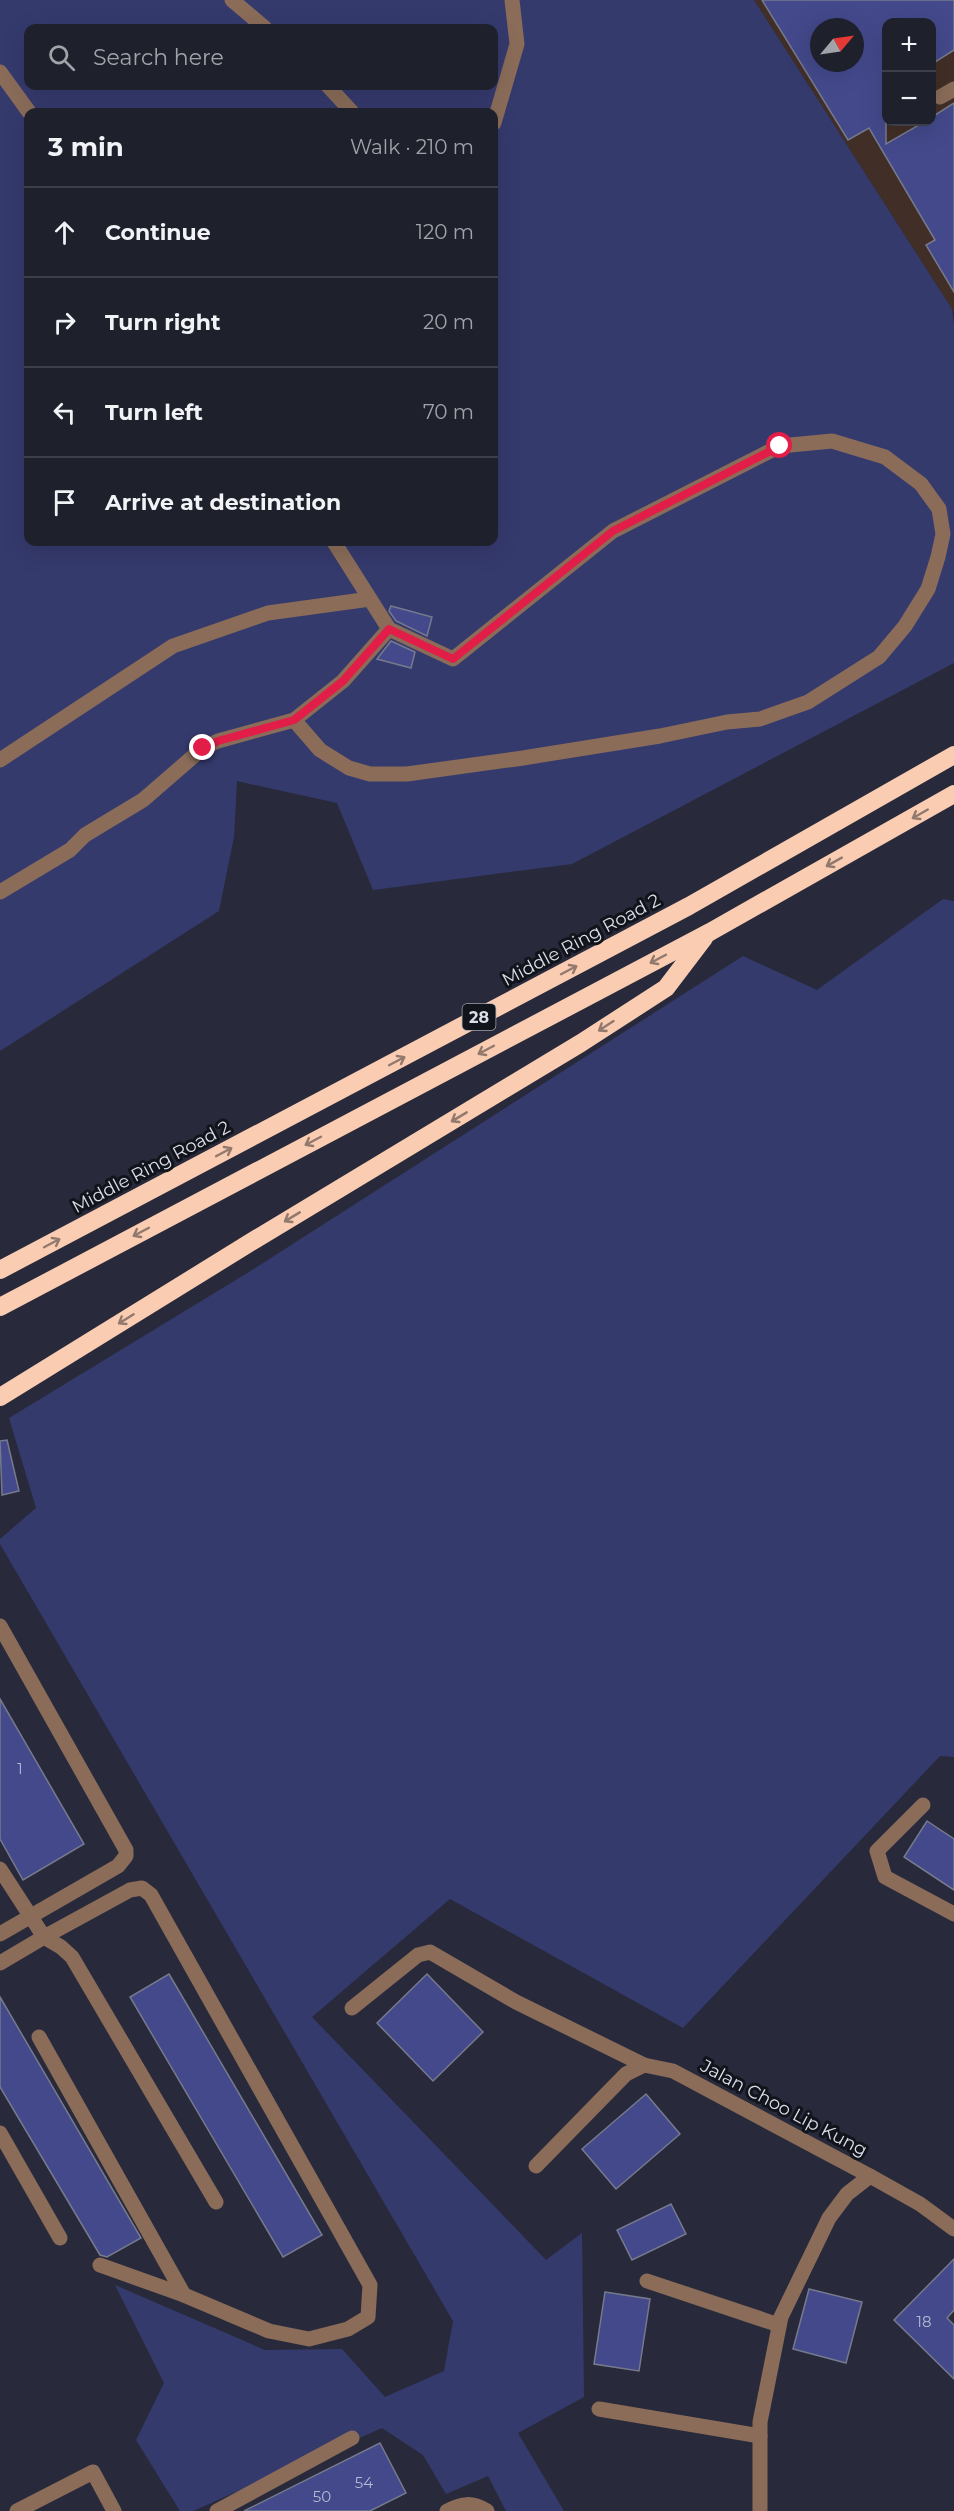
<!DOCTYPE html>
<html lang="en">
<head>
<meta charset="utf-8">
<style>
  :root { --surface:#1e202c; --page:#2b2d38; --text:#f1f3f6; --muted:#a1a3a9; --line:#3c3e48 }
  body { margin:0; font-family:Montserrat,sans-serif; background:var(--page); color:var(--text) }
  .controls { position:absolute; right:18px; top:18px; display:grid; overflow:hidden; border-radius:12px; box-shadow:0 6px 24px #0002 }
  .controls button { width:54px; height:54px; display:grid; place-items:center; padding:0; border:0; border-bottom:2px solid var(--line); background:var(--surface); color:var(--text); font:30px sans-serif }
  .compass { position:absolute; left:810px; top:18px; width:54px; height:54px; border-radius:50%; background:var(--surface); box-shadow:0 6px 24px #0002; rotate:61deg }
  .stop { position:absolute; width:18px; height:18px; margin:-14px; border:4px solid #e11d48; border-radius:50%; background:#fff }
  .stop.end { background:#e11d48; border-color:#fff; box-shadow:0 2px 6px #0008 }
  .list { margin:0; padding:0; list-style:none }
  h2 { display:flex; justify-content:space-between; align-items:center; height:78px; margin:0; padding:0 24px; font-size:26px }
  h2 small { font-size:20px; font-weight:400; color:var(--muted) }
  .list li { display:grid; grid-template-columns:39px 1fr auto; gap:18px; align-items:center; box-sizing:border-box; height:90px; padding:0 24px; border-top:2px solid var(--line) }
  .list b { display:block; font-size:22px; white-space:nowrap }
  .list em { font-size:20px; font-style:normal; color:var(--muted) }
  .icon { flex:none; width:33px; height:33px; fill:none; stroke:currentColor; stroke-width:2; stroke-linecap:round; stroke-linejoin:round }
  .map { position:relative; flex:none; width:954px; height:2511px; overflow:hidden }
  .search { position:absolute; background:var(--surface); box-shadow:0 6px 24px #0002; left:24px; top:24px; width:474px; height:66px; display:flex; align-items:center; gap:15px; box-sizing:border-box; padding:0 21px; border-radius:12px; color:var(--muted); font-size:22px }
  .panel { position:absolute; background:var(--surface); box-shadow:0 6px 24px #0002; left:24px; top:108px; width:474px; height:438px; border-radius:12px }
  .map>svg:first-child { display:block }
  .industrial { fill:#412e27; fill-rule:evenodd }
  .green { fill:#353a6d; fill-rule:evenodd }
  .building { fill:#43498b; stroke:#767a8d; stroke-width:1.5; fill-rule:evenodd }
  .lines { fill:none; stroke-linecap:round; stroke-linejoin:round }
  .minor { stroke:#8a6c59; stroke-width:15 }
  .highway { stroke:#faccb1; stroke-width:18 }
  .oneway { stroke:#92796e }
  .route { stroke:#e11d48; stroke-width:8 }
  .labels { text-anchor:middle; stroke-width:6; stroke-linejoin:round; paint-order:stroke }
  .number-label { font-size:15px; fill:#b5b9d1 }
  .shield { fill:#12141b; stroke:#9fa1aa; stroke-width:1.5 }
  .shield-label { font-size:16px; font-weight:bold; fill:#dbdee8 }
  .street-label { font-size:18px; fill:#dbdee8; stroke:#12141b }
</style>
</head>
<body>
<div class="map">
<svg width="954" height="2511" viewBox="0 0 954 2511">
  <rect width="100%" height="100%" fill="#282a3b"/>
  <path class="industrial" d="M754 0H954V313L952 309ZM886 22H932V122H886ZM819 27H855V63H819Z"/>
  <g class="green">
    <path d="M0 0H754L952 309 954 324V663L572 864 373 890 337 803 237 781 234 837 219 911 0 1051ZM28 28H494V86H28ZM28 112H494V542H28Z"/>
    <path d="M943 899 954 901V1757L940 1756 683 2028 450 1899 312 2017 546 2260 582 2233 584 2397 518 2433 564 2511H506L488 2476 446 2494 423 2455 382 2428 193 2511H180L136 2440 164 2383 115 2285 265 2350 342 2349 385 2397 444 2371 453 2321 0 1544V1539L36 1508 9 1418 249 1272 743 956 817 990Z"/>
  </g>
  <g class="building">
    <path d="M762 0H954V50L932 64V22H886V144L924 122H932V117L954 103V292L926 245 935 240 869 128 848 140ZM819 27H855V63H819Z"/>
    <path d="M391 606 432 617 427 636 396 621 389 611Z"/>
    <path d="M391 641 415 652 411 668 377 659Z"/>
    <path d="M7 1440 19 1491 2 1495 0 1441Z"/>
    <path d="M0 1699 84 1844 23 1880 0 1839Z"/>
    <path d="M927 1821 954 1839V1890L904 1857Z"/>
    <path d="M169 1974 322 2235 283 2257 130 1997Z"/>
    <path d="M427 1974 483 2032 433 2081 377 2023Z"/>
    <path d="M0 1997 141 2238 107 2257 100 2255 0 2087Z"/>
    <path d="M646 2094 680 2134 616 2189 582 2149Z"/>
    <path d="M671 2204 686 2234 632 2260 617 2230Z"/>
    <path d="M954 2259V2310L947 2318 954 2325V2379L894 2320Z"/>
    <path d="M809 2289 862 2302 846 2363 793 2349Z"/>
    <path d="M605 2292 650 2299 639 2371 594 2364Z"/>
    <path d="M380 2443 406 2493 370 2511H244Z"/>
  </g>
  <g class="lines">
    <g class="minor">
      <path d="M232 0 265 28"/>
      <path d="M0 72 29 112"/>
      <path d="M328 86 352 112"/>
      <path d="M940 97 954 89"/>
      <path d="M494 123 517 44 512 0"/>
      <path d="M294 720 320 750 349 768 370 774H407L523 758 660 736 727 722 760 719 808 702 879 657 905 626 928 589 938 557 943 534 939 509 921 484 885 457 832 441 780 446 613 531 453 659 389 629 334 542"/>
      <path d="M0 760 173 646 268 613 370 599"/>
      <path d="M0 892 70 850 85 835 143 800 203 748 218 741 294 720 343 681 389 629"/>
      <path d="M0 1626 126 1850V1856L118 1866 0 1934"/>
      <path d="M923 1805 877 1851 885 1877 954 1914"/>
      <path d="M0 1869 44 1937 130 1890 142 1888 151 1895 370 2285 368 2317 348 2329 309 2339 269 2331 184 2295 100 2265"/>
      <path d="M0 1963 44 1937 61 1947 72 1957 216 2202"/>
      <path d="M352 2008 418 1955 430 1952 516 2002 644 2065"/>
      <path d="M39 2037 184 2295"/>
      <path d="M0 2133 60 2238"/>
      <path d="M536 2166 626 2074 644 2065 673 2071 870 2176 847 2194 829 2218 781 2317 760 2422V2511"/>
      <path d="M870 2176 920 2204 954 2229"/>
      <path d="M647 2281 779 2325"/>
      <path d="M599 2409 760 2436"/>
      <path d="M17 2511 93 2472 114 2511"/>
      <path d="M217 2511 352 2438"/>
      <path d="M447 2511C462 2503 472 2502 487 2511"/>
    </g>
    <g class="highway">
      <path d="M0 1270 689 906 954 755"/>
      <path d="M0 1307 710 932 954 794"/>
      <path d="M0 1397 256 1239 581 1043 666 988 704 938"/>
    </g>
  </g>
  <defs><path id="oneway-shaft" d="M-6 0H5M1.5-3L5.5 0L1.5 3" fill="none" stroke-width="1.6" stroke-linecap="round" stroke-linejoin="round" transform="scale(1.5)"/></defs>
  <g class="oneway">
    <use href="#oneway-shaft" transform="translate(920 814) rotate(150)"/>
    <use href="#oneway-shaft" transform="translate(834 862) rotate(151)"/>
    <use href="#oneway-shaft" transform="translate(658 959) rotate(152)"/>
    <use href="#oneway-shaft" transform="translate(569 970) rotate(-28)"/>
    <use href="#oneway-shaft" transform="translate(606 1026) rotate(147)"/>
    <use href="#oneway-shaft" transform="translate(486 1050) rotate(152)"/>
    <use href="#oneway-shaft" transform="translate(397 1061) rotate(-28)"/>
    <use href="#oneway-shaft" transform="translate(459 1117) rotate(149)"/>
    <use href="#oneway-shaft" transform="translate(313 1141) rotate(152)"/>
    <use href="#oneway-shaft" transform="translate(224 1152) rotate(-28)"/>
    <use href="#oneway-shaft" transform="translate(292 1217) rotate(149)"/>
    <use href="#oneway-shaft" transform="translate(141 1232) rotate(152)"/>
    <use href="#oneway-shaft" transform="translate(52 1243) rotate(-28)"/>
    <use href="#oneway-shaft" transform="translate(126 1319) rotate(148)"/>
  </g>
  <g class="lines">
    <path class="route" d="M203 748 218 741 294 720 343 681 389 629 453 659 613 531 780 446"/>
  </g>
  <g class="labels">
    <g class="number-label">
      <text x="20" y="1774">1</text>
      <text x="924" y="2327">18</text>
      <text x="364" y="2488">54</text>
      <text x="322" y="2502">50</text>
    </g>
    <rect class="shield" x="462.5" y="1004" width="33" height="26" rx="4.5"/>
    <g class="shield-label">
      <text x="479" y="1023">28</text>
    </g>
    <g class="street-label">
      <text transform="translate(581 940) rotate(-28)" y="6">Middle Ring Road 2</text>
      <text transform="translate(151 1167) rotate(-28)" y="6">Middle Ring Road 2</text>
      <text transform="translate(784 2108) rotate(28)" y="6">Jalan Choo Lip Kung</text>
    </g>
  </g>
</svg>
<div class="controls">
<button>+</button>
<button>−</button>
</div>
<svg class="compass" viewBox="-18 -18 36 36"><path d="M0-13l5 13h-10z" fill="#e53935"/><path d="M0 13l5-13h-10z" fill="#a1a3a9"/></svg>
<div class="stop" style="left:780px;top:446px"></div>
<div class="stop end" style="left:203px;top:748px"></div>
<div class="search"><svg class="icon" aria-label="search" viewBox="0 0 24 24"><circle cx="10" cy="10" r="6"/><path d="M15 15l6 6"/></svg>Search here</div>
<section class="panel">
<h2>3 min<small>Walk · 210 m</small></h2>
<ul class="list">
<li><svg class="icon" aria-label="ahead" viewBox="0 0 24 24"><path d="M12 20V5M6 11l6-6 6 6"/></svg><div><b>Continue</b></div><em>120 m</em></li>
<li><svg class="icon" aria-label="right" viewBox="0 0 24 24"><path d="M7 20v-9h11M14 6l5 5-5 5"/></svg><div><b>Turn right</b></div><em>20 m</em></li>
<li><svg class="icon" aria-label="left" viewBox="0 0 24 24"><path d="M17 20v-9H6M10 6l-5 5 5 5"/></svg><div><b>Turn left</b></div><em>70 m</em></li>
<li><svg class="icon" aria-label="arrive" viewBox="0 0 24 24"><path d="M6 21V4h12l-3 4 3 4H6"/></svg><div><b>Arrive at destination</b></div></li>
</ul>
</section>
</div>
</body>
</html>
